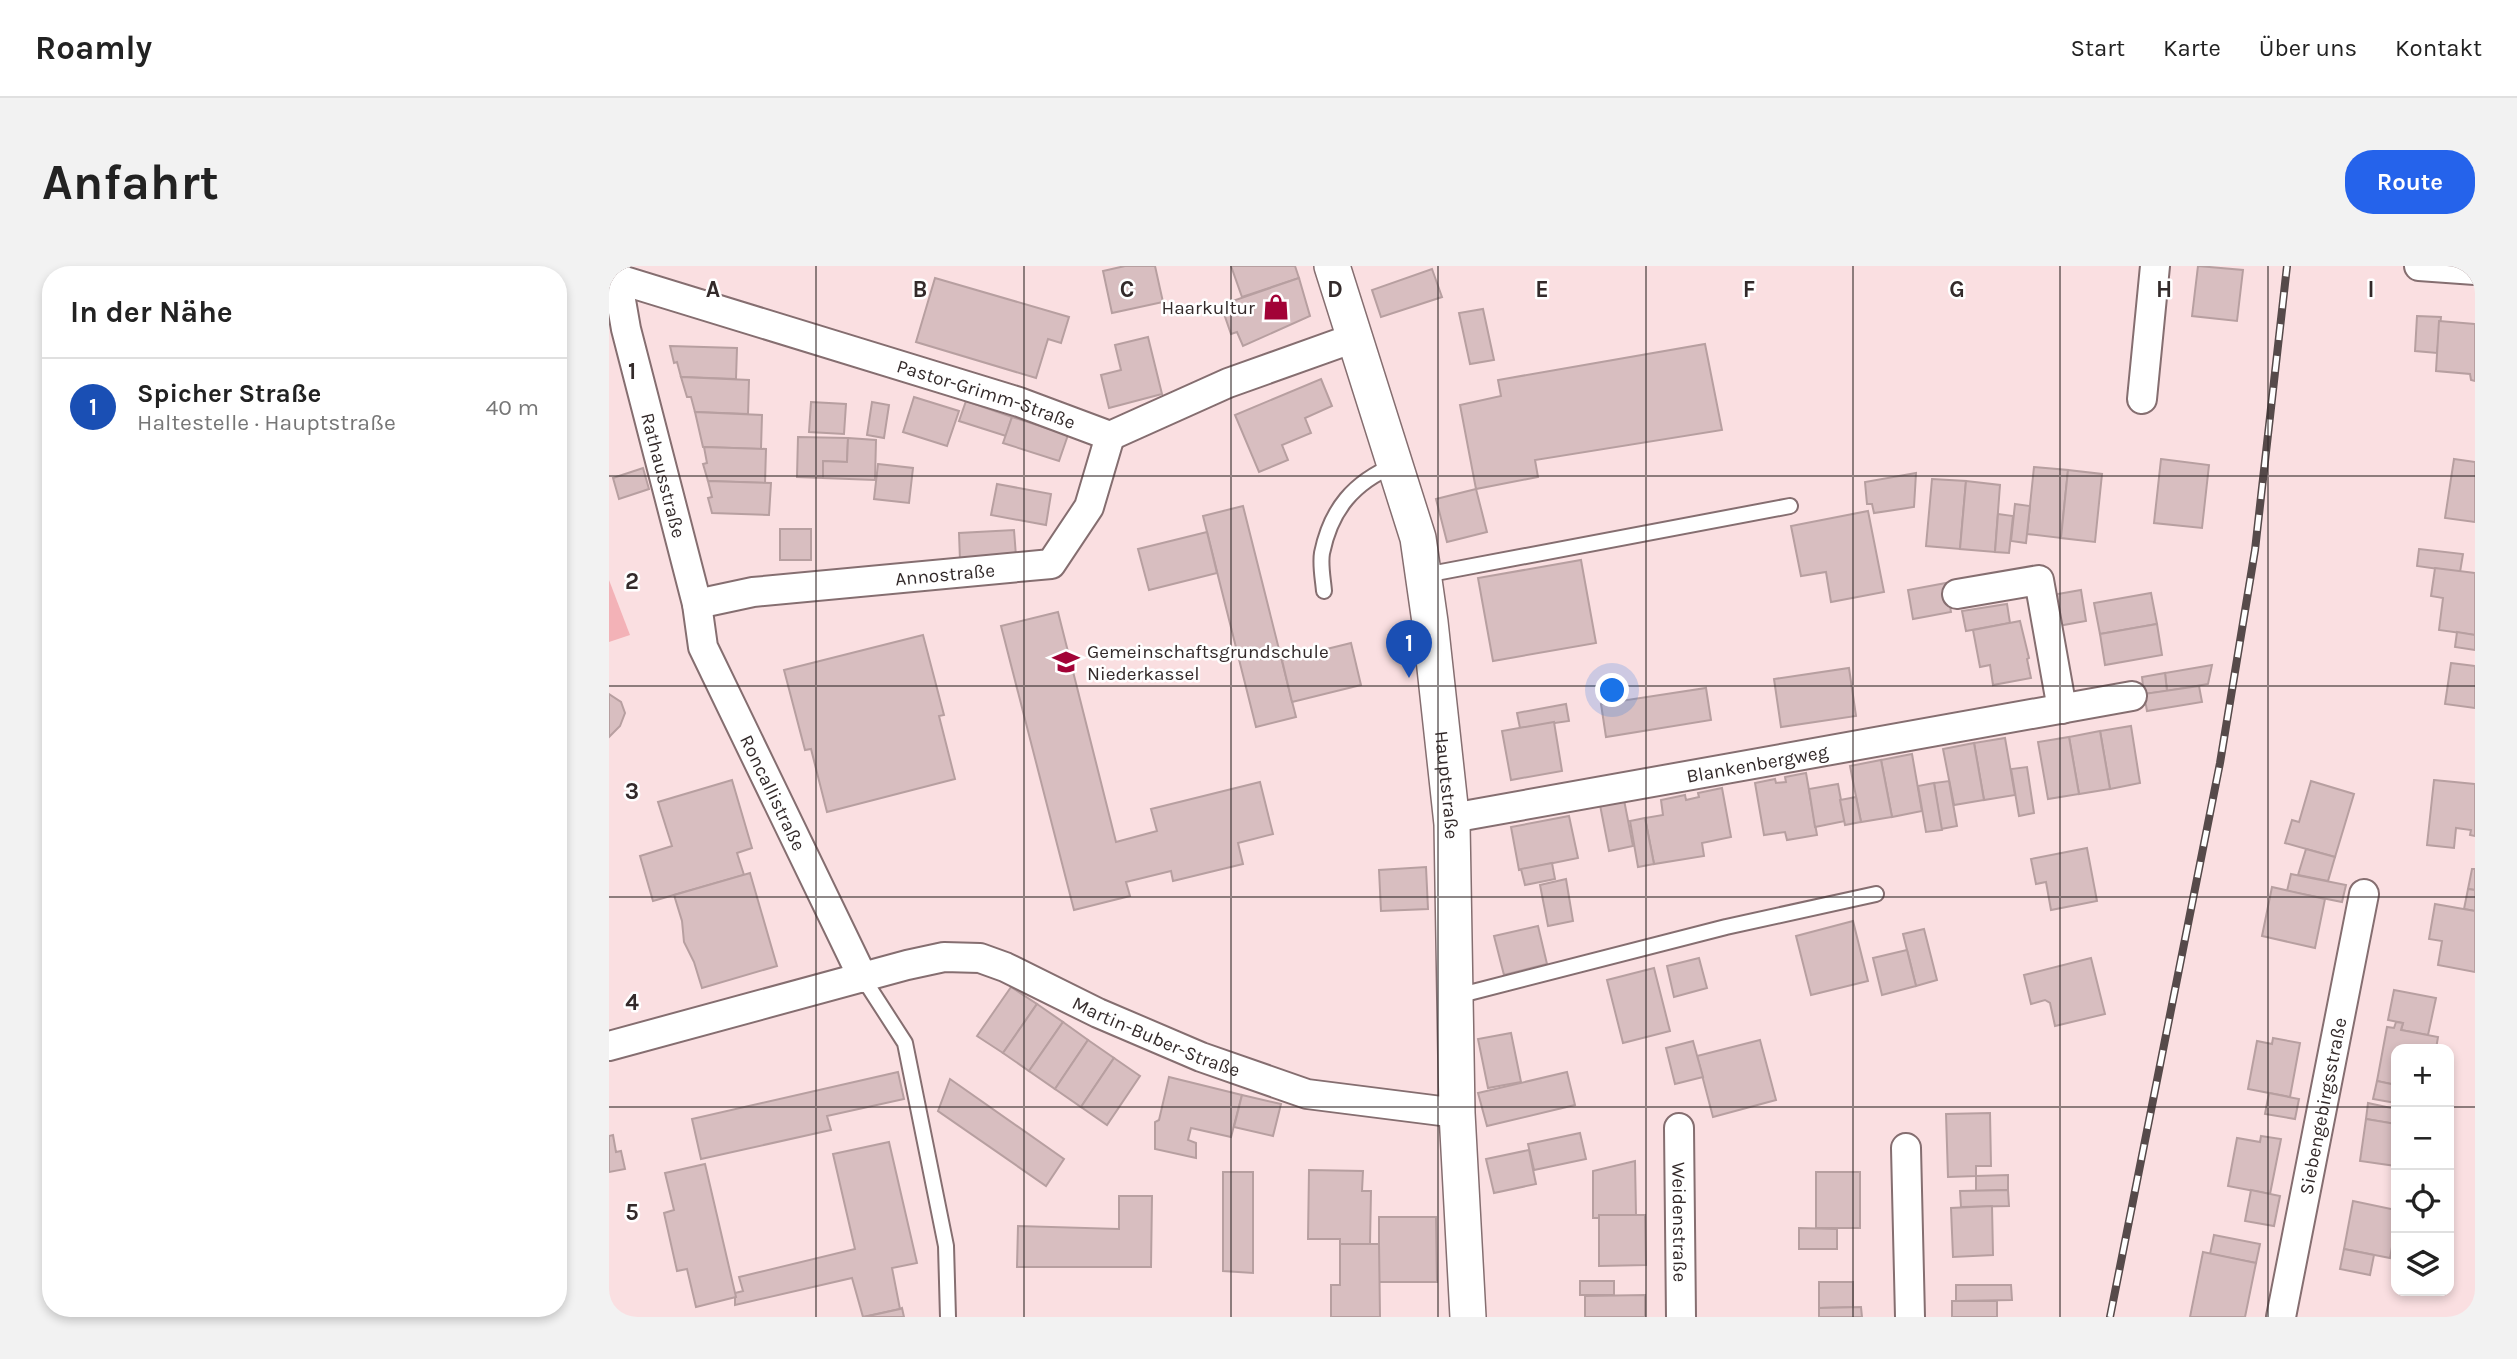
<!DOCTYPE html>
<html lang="de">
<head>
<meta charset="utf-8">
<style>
  :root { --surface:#fff; --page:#f2f2f2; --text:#222; --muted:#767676; --line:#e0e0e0; --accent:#2563eb }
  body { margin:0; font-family:Karla,sans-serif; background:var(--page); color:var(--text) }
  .controls { position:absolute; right:21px; bottom:21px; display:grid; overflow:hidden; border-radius:14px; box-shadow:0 4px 10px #0003 }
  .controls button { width:63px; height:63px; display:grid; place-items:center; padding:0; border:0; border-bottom:2px solid var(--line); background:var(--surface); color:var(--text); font:35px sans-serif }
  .you { position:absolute; left:1004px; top:425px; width:24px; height:24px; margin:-18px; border:5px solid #fff; border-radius:50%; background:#1a73e8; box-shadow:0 0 0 10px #1a73e833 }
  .badge { display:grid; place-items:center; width:46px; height:46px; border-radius:50%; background:var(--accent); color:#fff; font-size:23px; font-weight:700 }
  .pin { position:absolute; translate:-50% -58px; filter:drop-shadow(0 2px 4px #0008) }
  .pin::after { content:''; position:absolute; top:37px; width:24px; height:21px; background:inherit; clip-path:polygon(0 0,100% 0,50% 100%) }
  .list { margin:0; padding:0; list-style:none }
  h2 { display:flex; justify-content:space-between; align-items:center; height:91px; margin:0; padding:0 28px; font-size:30px }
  h2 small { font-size:23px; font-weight:400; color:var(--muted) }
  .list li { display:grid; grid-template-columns:46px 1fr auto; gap:21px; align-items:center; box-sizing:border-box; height:98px; padding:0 28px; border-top:2px solid var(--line) }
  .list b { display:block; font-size:26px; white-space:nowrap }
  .list p { margin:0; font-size:23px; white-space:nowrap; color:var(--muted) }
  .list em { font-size:23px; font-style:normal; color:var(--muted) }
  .icon { flex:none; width:38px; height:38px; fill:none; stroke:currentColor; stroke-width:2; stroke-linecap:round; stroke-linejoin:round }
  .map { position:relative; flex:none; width:1866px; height:1051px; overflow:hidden; border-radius:28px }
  header { display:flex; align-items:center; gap:42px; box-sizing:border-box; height:98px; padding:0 35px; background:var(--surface); border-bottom:2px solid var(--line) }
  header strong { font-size:33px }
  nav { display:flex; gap:38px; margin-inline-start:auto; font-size:24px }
  .intro { display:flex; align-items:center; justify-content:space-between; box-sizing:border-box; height:168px; padding:0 42px }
  h1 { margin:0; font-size:49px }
  .button { padding:18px 32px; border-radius:28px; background:var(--accent); color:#fff; font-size:24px; font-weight:700 }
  main { display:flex; gap:42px; padding:0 42px }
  aside { flex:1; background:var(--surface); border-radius:28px; box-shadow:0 4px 10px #0003 }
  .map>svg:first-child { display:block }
  .green { fill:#f3b2b7 }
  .building { fill:#d8bec0; stroke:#b79fa0; stroke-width:2 }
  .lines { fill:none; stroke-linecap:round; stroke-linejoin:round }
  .service-casing { stroke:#856e70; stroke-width:18 }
  .minor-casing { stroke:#856e70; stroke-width:32 }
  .tertiary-casing { stroke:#856e70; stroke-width:38 }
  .service { stroke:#fff; stroke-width:14 }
  .minor { stroke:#fff; stroke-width:28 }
  .tertiary { stroke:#fff; stroke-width:35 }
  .rail-casing { stroke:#564a4a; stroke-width:8 }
  .rail { stroke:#fff; stroke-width:5; stroke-dasharray:16; stroke-linecap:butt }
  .grid { fill:none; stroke:#332a2a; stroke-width:2; stroke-opacity:0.55 }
  .labels { text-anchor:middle; stroke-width:5; stroke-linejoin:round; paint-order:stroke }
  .poi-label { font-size:19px; fill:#332a2a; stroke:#fff; text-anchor:end }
  .street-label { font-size:19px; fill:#332a2a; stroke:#fff }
  .grid-label { font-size:23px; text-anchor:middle; font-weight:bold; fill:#332a2a; stroke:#fff; stroke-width:5; stroke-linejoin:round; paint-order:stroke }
</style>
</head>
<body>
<header>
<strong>Roamly</strong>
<nav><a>Start</a><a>Karte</a><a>Über uns</a><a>Kontakt</a></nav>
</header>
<div class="intro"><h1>Anfahrt</h1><a class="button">Route</a></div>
<main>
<aside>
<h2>In der Nähe<small></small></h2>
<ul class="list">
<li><span class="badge" style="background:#1a4fb4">1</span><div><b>Spicher Straße</b><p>Haltestelle · Hauptstraße</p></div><em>40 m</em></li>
</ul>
</aside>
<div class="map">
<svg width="1866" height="1051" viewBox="0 0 1866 1051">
  <rect width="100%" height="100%" fill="#fadfe1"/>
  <path class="green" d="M0 314 21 369 0 376Z"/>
  <g class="building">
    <path d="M516 0H546L554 36 503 47 494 5Z"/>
    <path d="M622 0H686L690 12 633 31Z"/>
    <path d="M1589 0 1634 4 1628 55 1583 50Z"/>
    <path d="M823 3 833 31 772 51 763 24Z"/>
    <path d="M326 12 460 51 452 77 439 73 427 112 307 76Z"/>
    <path d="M690 12 701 50 634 80 628 66 622 68 612 39Z"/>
    <path d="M874 43 885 94 861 98 850 47Z"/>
    <path d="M1808 50 1832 51 1828 87 1806 85Z"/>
    <path d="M1830 55 1866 58V115L1862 114 1861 108 1827 105Z"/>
    <path d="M539 71 553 128 500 142 492 109 512 104 506 79Z"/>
    <path d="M1096 78 1113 164 926 194 929 211 867 223 851 139 892 130 889 114Z"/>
    <path d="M61 80 128 82 127 113 72 111 68 96 65 97Z"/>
    <path d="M72 111 140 114 139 148 86 146 82 131H78Z"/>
    <path d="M712 113 723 140 696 152 702 167 673 179 679 194 650 206 626 149Z"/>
    <path d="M305 131 350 145 338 180 294 166Z"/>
    <path d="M357 135 403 151 397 170 350 155Z"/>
    <path d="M202 136 237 138 235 168 200 166Z"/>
    <path d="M263 136 280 139 275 172 258 169Z"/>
    <path d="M86 146 153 149 152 183 94 181Z"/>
    <path d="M403 151 459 169 450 195 394 177Z"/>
    <path d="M189 171 239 172 238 196 214 195V212L188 211Z"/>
    <path d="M239 172 267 174 266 214 214 212V195L238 196Z"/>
    <path d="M95 181 157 183 156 217 99 215 94 198 98 197Z"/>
    <path d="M1552 193 1600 199 1593 262 1545 257Z"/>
    <path d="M1845 193 1866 196V256L1836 252Z"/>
    <path d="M269 198 304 202 300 237 265 233Z"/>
    <path d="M1425 201 1459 204 1452 272 1418 268Z"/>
    <path d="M34 202 40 223 10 233 4 212Z"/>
    <path d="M1459 204 1493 208 1486 276 1452 272Z"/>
    <path d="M1307 207 1305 241 1265 247 1263 238H1258L1256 216Z"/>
    <path d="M1323 213 1357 215 1351 283 1317 280Z"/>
    <path d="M99 215 162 217 160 249 103 247 99 232 103 231Z"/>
    <path d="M1357 215 1391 219 1386 286 1351 283Z"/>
    <path d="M388 218 442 228 437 259 382 249Z"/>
    <path d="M867 223 878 266 838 276 827 233Z"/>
    <path d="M1406 238 1421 240 1417 277 1402 275Z"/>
    <path d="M634 240 687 451 647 461 594 250Z"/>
    <path d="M1259 245 1275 326 1222 336 1217 306 1192 310 1182 260Z"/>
    <path d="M1389 248 1404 250 1400 287 1386 286Z"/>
    <rect x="171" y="263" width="31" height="31"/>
    <path d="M405 264 407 290 351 294 350 267Z"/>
    <path d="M598 266 608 307 540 324 529 283Z"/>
    <path d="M1810 283 1854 288 1851 306 1808 300Z"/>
    <path d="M972 294 987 377 884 395 869 312Z"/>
    <path d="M1826 302 1866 307V369L1830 364 1834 332 1822 330Z"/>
    <path d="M1337 317 1342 346 1304 353 1299 324Z"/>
    <path d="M1472 324 1477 355 1449 360 1443 329Z"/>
    <path d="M1542 327 1548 358 1491 368 1485 337Z"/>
    <path d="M1398 338 1401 357 1357 365 1353 345Z"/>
    <path d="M449 346 507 576 548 565 542 543 651 516 664 568 629 577 634 598 564 615 562 605 517 616 521 630 465 644 392 360Z"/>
    <path d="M1411 355 1420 392 1418 393 1422 412 1384 419 1381 399 1371 401 1364 364Z"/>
    <path d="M1548 358 1553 389 1496 399 1491 368Z"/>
    <path d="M1848 366 1866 369V384L1846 381Z"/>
    <path d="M314 369 335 449 330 450 346 513 218 546 202 483 196 484 175 404Z"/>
    <path d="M742 377 752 419 683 436 673 394Z"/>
    <path d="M1842 397 1866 400V442L1836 438Z"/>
    <path d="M1603 399 1599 418 1558 425 1556 407Z"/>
    <path d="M1240 402 1247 450 1172 461 1165 413Z"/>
    <path d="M1556 407 1558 425 1535 428 1533 411Z"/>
    <path d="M1590 420 1593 436 1538 445 1535 428Z"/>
    <path d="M1097 422 1102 454 997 471 992 438Z"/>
    <path d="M0 428 12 436 16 447 11 460 0 471Z"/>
    <path d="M957 438 960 455 911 462 908 447Z"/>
    <path d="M945 456 953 505 902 514 893 465Z"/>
    <path d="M1522 460 1531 517 1501 523 1491 465Z"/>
    <path d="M1491 465 1501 523 1470 528 1460 471Z"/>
    <path d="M1460 471 1470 528 1439 533 1429 476Z"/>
    <path d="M1396 472 1406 529 1375 534 1365 477Z"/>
    <path d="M1365 477 1375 534 1345 539 1334 483Z"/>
    <path d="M1303 488 1313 545 1283 551 1272 494Z"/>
    <path d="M1272 494 1283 551 1252 556 1241 500Z"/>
    <path d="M1418 501 1425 547 1410 550 1402 503Z"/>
    <path d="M1197 507 1208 569 1178 574 1176 566 1155 569 1146 517 1166 513 1167 517 1177 516 1176 511Z"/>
    <path d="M123 514 143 582 128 587 135 609 44 635 31 590 63 580 49 536Z"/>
    <path d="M1825 514 1866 518V570L1861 569 1862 564 1847 562 1845 582 1818 579Z"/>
    <path d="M1340 515 1348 560 1332 563 1325 517Z"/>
    <path d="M1702 515 1745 528 1726 591 1676 577 1683 554 1690 556Z"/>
    <path d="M1325 517 1333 564 1317 566 1309 520Z"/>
    <path d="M1229 518 1236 555 1206 561 1200 523Z"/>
    <path d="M1113 522 1122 571 1093 577 1095 590 1045 598 1036 552 1054 549 1052 534 1076 529 1077 534 1090 531 1089 527Z"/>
    <path d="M1247 531 1252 556 1236 559 1231 534Z"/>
    <path d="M1015 534 1024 580 1000 585 991 539Z"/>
    <path d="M960 550 969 592 910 604 902 561Z"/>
    <path d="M1036 552 1045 598 1029 601 1021 555Z"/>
    <path d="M1478 582 1488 635 1442 644 1437 616 1427 618 1422 593Z"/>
    <path d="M1697 583 1726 591 1719 615 1689 609Z"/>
    <path d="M943 597 946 613 916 619 912 603Z"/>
    <path d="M817 601 819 643 772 645 770 604Z"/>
    <path d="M1863 603H1866V624L1859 623Z"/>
    <path d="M141 607 168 700 93 722 85 696 75 676 73 655 65 629Z"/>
    <path d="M1682 608 1737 619 1733 636 1678 625Z"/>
    <path d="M957 613 964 655 939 660 931 619Z"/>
    <path d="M1663 621 1716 633 1706 682 1653 670Z"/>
    <path d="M1859 623 1866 624V645L1855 643Z"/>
    <path d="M1826 638 1866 645V706L1829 699 1833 675 1820 673Z"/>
    <path d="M1244 655 1259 715 1202 729 1187 670Z"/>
    <path d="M929 660 938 698 895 709 885 670Z"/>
    <path d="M1315 663 1328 714 1307 720 1294 668Z"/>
    <path d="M1298 684 1307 720 1273 729 1264 692Z"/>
    <path d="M1090 692 1098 722 1065 731 1058 700Z"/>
    <path d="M1482 692 1496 748 1446 760 1441 737 1436 734 1422 738 1415 709Z"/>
    <path d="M1045 702 1061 765 1014 777 998 714Z"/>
    <path d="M402 721 428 738 394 787 368 770Z"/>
    <path d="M1785 724 1827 732 1819 769 1792 764 1794 757 1779 754Z"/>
    <path d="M428 738 454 756 420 805 394 787Z"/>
    <path d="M454 756 479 774 446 823 420 805Z"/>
    <path d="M1787 756 1794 757 1792 764 1829 771 1827 783H1787V819L1768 815 1778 761 1785 762Z"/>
    <path d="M902 767 912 816 879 822 869 773Z"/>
    <path d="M1664 772 1691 777 1681 831 1639 823 1648 775 1663 778Z"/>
    <path d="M479 774 505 792 472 841 446 823Z"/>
    <path d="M1151 774 1167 834 1104 851 1088 790Z"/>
    <path d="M1084 775 1094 811 1066 818 1057 782Z"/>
    <path d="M505 792 531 810 498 859 472 841Z"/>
    <path d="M289 806 295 833 218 850 222 864 92 893 83 853Z"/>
    <path d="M958 806 966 839 878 860 869 827Z"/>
    <path d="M560 811 633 829 622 871 582 862 579 874 587 877V892L546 883V856L550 854Z"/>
    <path d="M341 813 455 893 437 920 329 845Z"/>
    <path d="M1768 815 1787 819V837L1764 833Z"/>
    <path d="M1660 827 1690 833 1686 853 1656 848Z"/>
    <path d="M633 829 672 838 664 870 625 861Z"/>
    <path d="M1759 837 1787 843V858L1757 853Z"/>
    <path d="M1381 847 1382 900H1367V910L1339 911 1337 848Z"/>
    <path d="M1757 853 1787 858V900L1751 895Z"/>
    <path d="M971 867 977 893 925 904 919 878Z"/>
    <path d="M4 869 7 886 12 885 16 903 0 906V870Z"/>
    <path d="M1652 870 1672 873 1661 928 1619 920 1628 872 1651 876Z"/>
    <path d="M280 876 308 997 283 1002 291 1043 254 1051 243 1012 126 1039V1027L134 1025 130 1011 246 983 224 888Z"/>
    <path d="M920 884 927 918 885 927 877 893Z"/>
    <path d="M1026 895 1027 949H990V952H984V905Z"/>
    <path d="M96 898 127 1031 87 1041 78 1003 68 1005 55 947 65 944 56 907Z"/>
    <path d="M700 904 754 905 753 925H762L761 978H731V973H699Z"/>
    <path d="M614 906H644V1007L614 1005Z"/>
    <rect x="1207" y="906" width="44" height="56"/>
    <path d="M1399 909V924L1367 925V910Z"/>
    <path d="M1399 924 1400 940 1352 941 1351 925Z"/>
    <path d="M1642 924 1671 930 1665 960 1636 955Z"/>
    <path d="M510 930H543L542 1001H408L409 960 510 963Z"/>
    <path d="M1744 935 1787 944V959L1781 992 1735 983Z"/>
    <path d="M1383 940 1384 989 1344 991 1342 942Z"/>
    <path d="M990 949H1036L1037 999 990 1000Z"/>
    <path d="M770 951H827L828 1016H770Z"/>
    <path d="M1190 962 1228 963V983H1190Z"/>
    <path d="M1605 969 1651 978 1647 997 1601 988Z"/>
    <path d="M731 978H770L771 1051H722V1019H731Z"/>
    <path d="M1735 983 1765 989 1761 1009 1731 1003Z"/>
    <path d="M1594 986 1647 997 1636 1051H1581Z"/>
    <rect x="971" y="1015" width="34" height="14"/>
    <path d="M1210 1016H1244V1041L1210 1042Z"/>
    <path d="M1347 1019H1402L1403 1034 1347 1035Z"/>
    <path d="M1036 1029V1051H976V1030Z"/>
    <rect x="1343" y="1035" width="45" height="16"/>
    <path d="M1252 1041 1253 1051H1210V1042Z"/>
    <path d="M293 1042 295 1051H255L291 1043Z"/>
  </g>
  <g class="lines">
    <g class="service-casing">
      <g id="service">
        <path d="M816 309 1181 240"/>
        <path d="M715 325C714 313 711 299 713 287 722 243 745 216 786 199"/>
        <path d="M254 712 296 777 337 980 339 1051"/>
        <path d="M848 730 1117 661 1267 628"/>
      </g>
    </g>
    <g class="minor-casing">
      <g id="minor">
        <path id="s1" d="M6 0 17 63 88 338 94 381 254 712"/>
        <path d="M1810 0 1866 4"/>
        <path id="s2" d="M0 18 9 13 410 136 501 170 619 117 745 72"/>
        <path d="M1533 133 1546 0"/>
        <path d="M1348 328 1430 314 1453 443"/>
        <path id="s3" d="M88 338 144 326 442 298 480 241 501 170"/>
        <path id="s4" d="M843 552 1523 430"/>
        <path id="s5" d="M0 780 298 699 335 691 371 692 396 701 489 747 592 791 698 828 848 847"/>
        <path id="s6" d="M1070 862 1072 1051"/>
        <path d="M1297 882 1301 1051"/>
        <path id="s7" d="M1672 1051 1755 628"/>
      </g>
    </g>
    <g class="tertiary-casing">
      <g id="tertiary">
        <path id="s8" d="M723 0 809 272 821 356 843 558 848 847 859 1051"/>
      </g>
    </g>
    <use href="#service" class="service"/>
    <use href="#minor" class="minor"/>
    <use href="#tertiary" class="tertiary"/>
    <g class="rail-casing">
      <path id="rail" d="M1501 1051 1611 497 1646 284 1678 0"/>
    </g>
    <use href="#rail" class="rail"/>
  </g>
  <path class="grid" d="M207 0V1051M415 0V1051M622 0V1051M829 0V1051M1037 0V1051M1244 0V1051M1451 0V1051M1659 0V1051M0 210H1866M0 420H1866M0 631H1866M0 841H1787M1840 841H1866"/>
  <defs>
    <g id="shop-bare" transform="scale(2.1)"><path d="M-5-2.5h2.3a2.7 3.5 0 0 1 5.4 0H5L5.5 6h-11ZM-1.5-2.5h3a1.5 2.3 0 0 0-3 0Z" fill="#a20337" stroke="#fff" stroke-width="2.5" paint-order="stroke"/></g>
    <g id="school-bare" transform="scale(2.1)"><path d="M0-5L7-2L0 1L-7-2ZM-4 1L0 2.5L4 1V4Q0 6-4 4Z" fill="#a20337" stroke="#fff" stroke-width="2.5" paint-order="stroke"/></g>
  </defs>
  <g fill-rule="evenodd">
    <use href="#shop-bare" x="667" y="41"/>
    <use href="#school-bare" x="457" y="396"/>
  </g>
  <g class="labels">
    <g class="poi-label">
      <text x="646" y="48">Haarkultur</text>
      <text x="478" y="392" text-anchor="start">Gemeinschaftsgrundschule<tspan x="478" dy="22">Niederkassel</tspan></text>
    </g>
    <g class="street-label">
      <text dy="7" stroke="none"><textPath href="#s2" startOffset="396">Pastor-Grimm-Straße</textPath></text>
      <text dy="7" stroke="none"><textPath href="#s1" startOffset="215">Rathausstraße</textPath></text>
      <text dy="7" stroke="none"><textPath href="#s3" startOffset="250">Annostraße</textPath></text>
      <text dy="7" stroke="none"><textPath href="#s4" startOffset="310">Blankenbergweg</textPath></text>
      <text dy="7" stroke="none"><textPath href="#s8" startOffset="534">Hauptstraße</textPath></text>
      <text dy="7" stroke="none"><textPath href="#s1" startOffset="553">Roncallistraße</textPath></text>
      <text dy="7" stroke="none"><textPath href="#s5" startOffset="576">Martin-Buber-Straße</textPath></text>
      <text dy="7" stroke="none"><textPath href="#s7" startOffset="215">Siebengebirgsstraße</textPath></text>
      <text dy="7" stroke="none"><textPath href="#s6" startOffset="94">Weidenstraße</textPath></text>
    </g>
  </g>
  <g class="grid-label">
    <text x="104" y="31">A</text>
    <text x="311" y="31">B</text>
    <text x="518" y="31">C</text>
    <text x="726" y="31">D</text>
    <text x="933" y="31">E</text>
    <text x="1140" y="31">F</text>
    <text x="1348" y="31">G</text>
    <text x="1555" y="31">H</text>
    <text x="1762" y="31">I</text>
    <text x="23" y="113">1</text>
    <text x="23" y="323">2</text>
    <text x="23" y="533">3</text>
    <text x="23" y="744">4</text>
    <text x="23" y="954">5</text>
  </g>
</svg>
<div class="controls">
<button>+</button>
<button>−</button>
<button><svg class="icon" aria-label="locate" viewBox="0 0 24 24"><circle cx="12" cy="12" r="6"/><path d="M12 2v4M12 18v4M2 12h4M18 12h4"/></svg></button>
<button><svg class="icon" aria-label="layers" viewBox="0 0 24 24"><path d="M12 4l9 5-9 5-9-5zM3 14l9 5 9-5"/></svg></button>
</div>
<div class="you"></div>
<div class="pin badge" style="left:800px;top:412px;background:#1a4fb4">1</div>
</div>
</main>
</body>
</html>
